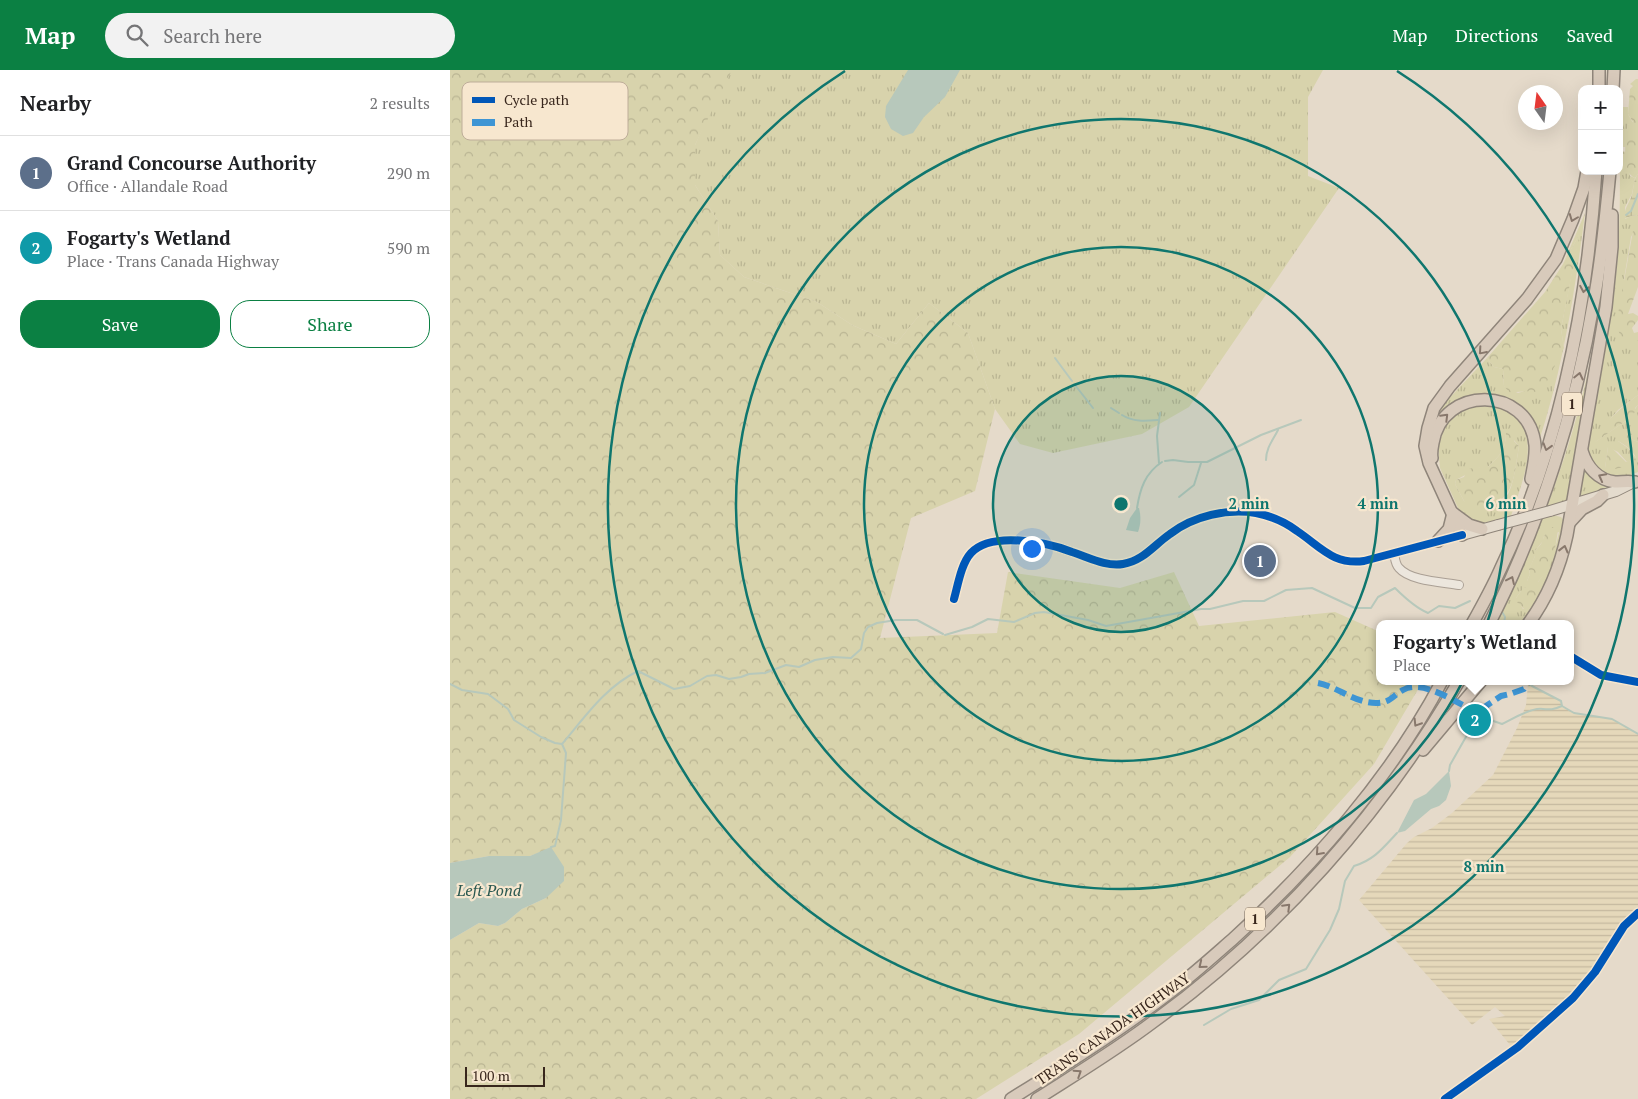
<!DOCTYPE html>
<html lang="en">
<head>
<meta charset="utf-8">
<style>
  :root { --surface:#fff; --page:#f2f2f2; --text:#202124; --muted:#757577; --line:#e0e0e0; --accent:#0b8043 }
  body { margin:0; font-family:"PT Serif",serif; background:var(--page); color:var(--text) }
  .controls { position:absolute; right:15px; top:15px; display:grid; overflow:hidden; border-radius:10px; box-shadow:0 5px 20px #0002 }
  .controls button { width:45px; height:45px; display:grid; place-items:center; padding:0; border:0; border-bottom:1px solid var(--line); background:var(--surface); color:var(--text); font:25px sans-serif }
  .compass { position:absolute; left:1068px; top:15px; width:45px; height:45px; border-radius:50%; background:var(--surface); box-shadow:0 5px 20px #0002; rotate:346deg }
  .scale { position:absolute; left:15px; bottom:12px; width:80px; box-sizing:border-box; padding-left:5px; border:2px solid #38261c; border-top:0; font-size:14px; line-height:18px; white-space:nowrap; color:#38261c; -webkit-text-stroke:4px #f7e7cf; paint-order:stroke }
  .you { position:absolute; left:581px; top:478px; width:18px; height:18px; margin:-12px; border:4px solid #fff; border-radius:50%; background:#1a73e8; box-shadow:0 0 0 8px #1a73e833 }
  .badge { display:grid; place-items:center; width:32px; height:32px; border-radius:50%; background:var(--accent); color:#fff; font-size:16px; font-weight:700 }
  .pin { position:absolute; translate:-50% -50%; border:2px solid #fff; box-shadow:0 1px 5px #0006 }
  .popup { position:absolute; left:926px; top:550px; width:198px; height:65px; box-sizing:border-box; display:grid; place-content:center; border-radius:10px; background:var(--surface); filter:drop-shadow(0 1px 4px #0005); font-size:16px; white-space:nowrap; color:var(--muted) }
  .popup b { font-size:19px; color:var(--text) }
  .popup::after { content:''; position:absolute; left:50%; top:100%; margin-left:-10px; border:10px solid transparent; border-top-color:var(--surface) }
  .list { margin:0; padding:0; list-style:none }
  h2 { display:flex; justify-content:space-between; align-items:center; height:65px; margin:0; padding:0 20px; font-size:21px }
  h2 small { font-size:16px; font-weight:400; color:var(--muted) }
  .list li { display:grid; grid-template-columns:32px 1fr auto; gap:15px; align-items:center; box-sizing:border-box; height:75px; padding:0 20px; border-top:1px solid var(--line) }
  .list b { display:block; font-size:19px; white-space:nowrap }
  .list p { margin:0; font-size:16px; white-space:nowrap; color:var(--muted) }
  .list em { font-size:16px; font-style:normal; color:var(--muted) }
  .actions { display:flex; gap:10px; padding:15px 20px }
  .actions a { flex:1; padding:11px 0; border:1px solid var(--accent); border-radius:20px; text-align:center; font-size:18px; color:var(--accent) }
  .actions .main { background:var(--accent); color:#fff }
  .icon { flex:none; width:28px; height:28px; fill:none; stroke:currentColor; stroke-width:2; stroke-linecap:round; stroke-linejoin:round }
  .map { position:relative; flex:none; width:1188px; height:1029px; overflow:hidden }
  header { display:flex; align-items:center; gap:30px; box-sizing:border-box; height:70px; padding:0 25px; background:var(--accent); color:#fff }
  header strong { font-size:24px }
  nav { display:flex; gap:28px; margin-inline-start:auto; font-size:18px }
  .search { width:350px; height:45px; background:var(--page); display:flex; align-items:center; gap:12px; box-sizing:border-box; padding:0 18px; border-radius:28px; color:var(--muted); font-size:19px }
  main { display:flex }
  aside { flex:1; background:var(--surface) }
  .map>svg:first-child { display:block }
  .farmland { fill:url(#farmland-rules) }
  .grass { fill:url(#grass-tufts); fill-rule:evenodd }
  .forest { fill:url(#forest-crowns) }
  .wetland { fill:url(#wetland-marsh) }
  .water { fill:#b7c8bb }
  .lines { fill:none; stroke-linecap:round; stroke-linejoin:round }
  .stream { stroke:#b7c8bb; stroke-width:2 }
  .minor-casing { stroke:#aa9f94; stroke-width:10 }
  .major-casing { stroke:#8f857a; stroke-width:12 }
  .highway-casing { stroke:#8f857a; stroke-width:14 }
  .minor { stroke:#ece6dd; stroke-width:8 }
  .major { stroke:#e4dbcd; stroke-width:10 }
  .highway { stroke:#d8cabb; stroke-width:11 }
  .major-bridge-casing { stroke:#8f857a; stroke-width:12; stroke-linecap:butt }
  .major-bridge { stroke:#e4dbcd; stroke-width:10 }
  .quiet { stroke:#3e95d4; stroke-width:6; stroke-dasharray:12 6; stroke-linecap:butt }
  .cycleway-casing { stroke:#f7e7cf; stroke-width:11 }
  .cycleway { stroke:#0057b8; stroke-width:8 }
  .oneway { stroke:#88786c }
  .ring { fill:none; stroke:#0f766e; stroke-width:2.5 }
  .labels { text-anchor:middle; stroke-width:4.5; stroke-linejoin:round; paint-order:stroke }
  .shield { fill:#f7e7cf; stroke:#716052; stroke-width:1 }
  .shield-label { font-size:14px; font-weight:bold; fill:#38261c }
  .street-label { font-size:15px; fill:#38261c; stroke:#f7e7cf }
  .water-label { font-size:16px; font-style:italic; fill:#2a5850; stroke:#f7e7cf }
  .key { fill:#f7e7cf; stroke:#bead99; stroke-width:1 }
  .key-label { font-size:14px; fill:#38261c }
  .centre { fill:#0f766e; stroke:#f7e7cf; stroke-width:2.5 }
  .ring-label { font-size:15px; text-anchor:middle; font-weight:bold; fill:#0f766e; stroke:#f7e7cf; stroke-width:4.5; stroke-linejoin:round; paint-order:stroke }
</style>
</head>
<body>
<header>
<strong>Map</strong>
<div class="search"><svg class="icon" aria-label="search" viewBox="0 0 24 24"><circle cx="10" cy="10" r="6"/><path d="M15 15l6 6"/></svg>Search here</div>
<nav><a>Map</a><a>Directions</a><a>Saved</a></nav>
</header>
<main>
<aside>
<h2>Nearby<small>2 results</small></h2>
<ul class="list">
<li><span class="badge" style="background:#5c6f8a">1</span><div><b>Grand Concourse Authority</b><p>Office · Allandale Road</p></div><em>290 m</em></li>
<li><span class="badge" style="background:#0f9aa8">2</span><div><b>Fogarty's Wetland</b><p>Place · Trans Canada Highway</p></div><em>590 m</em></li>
</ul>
<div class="actions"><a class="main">Save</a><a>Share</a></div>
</aside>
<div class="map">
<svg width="1188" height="1029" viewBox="0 0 1188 1029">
  <defs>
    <pattern id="farmland-rules" width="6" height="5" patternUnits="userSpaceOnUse" patternTransform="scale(1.25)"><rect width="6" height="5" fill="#e5d8ba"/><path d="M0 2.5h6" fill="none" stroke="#c5b99f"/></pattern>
    <pattern id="grass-tufts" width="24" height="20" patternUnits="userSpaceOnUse" patternTransform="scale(1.25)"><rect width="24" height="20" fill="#d8d3ac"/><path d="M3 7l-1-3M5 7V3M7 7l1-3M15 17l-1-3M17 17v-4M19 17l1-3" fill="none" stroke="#bab593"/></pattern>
    <pattern id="forest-crowns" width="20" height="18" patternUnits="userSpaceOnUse" patternTransform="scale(1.25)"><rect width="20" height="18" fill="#d8d3ac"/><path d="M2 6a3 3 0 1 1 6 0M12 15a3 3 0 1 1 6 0" fill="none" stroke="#bab593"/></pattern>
    <pattern id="wetland-marsh" width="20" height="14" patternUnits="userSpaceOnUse" patternTransform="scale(1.25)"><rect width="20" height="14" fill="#d8d3ac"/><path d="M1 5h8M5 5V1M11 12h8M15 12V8" fill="none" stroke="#bab593"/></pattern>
  </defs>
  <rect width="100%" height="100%" fill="#e5daca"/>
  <path class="farmland" d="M1078 614 1111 631 1112 637 1124 643 1162 649 1188 664V843L1145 902 1064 980 1039 949 1055 946 1045 937 1022 955 909 830 957 773 964 767 982 758 1002 743 1043 705 1067 658 1076 635Z"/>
  <g class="grass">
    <path d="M279 0H873L858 27V106L889 118 739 337 692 364 603 383 570 374 545 339 518 263 479 233 446 274 402 255 367 232 294 207 270 185 268 151 245 115V75Z"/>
    <path d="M1170 37H1178V44L1183 53 1178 55 1176 77H1171V81L1176 82 1180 106 1185 108 1182 124 1175 137V149L1181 146 1188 145V161H1184L1181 167 1174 209 1178 270H1188V325C1182 330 1174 335 1168 340 1159 350 1152 360 1145 372L1177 350 1188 335V372L1181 369 1168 371 1178 378 1186 388 1177 392 1168 382 1158 377 1155 398 1188 390V402L1170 409 1149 402 1138 385V379C1146 321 1160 264 1166 205 1172 150 1169 93 1170 37Z"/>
    <path d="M1135 143C1125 221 1113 299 1088 374 1081 360 1077 343 1065 333 1061 329 1053 328 1047 327 1019 320 1002 329 985 349L990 338 1037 288 1044 297 1053 299 1054 316 1068 323 1078 320 1114 278 1111 259 1129 165 1113 194Z"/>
    <path d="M1155 207 1154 234 1119 428 1113 432 1097 437C1109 404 1120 372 1129 338 1141 295 1148 251 1155 207Z"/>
    <path d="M1028 334C1036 335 1047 335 1054 338 1059 340 1063 345 1066 348 1091 372 1070 418 1061 446L1030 454 1017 449 1008 438 990 398 988 376 997 351 1005 343ZM1056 361 1069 376C1067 388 1064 414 1058 424 1053 432 1041 435 1033 438L1014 431 1005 414 1006 410 1030 397H1038C1051 384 1056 380 1056 361Z"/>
    <path d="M1134 394 1167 414 1147 422 1128 428Z"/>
    <path d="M1103 445 1111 447 1115 452 1106 498 1074 554H1044L1071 500 1089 449ZM1109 462C1104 483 1102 495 1088 512L1077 511 1080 504 1079 500 1085 486V481L1093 471 1094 466ZM1071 521H1084L1091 523 1081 539H1073L1066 528Z"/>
  </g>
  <g class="forest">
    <path d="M0 0H282L245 75V115L268 151 270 185 294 207 367 232 402 255 446 274 479 233 518 263 545 339 525 421 461 448 430 568 547 563 558 502 670 518 724 502 749 556 885 542 930 562V611H973L924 694 840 787 629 964 526 1029H0V870L29 853 48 856 55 853 72 839 96 828 101 778 80 786H39L0 793Z"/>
    <path d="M1186 9H1188V104L1185 108C1170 102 1176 69 1178 55L1183 52 1178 44 1180 19 1183 16 1180 14Z"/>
    <path d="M1183 161H1188V217L1178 244 1183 243 1188 246V250L1182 258 1184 263 1188 262V270H1178L1171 267 1166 255Z"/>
    <path d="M1130 163 1111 259 1114 278 1097 311 1085 322C1076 320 1069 323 1059 322L1054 316 1053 299 1044 297 1037 288 1095 222 1113 194Z"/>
    <path d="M1188 325V335L1185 338V342L1177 350 1144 373C1153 352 1170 339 1188 325Z"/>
    <path d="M1063 356 1064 371 1069 376C1063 411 1065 434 1024 440L1014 431 1005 414 1006 410 1014 407 1018 399 1030 397H1038C1051 384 1056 380 1056 361Z"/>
    <path d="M1176 362 1182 364 1181 369 1188 372V390C1179 395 1165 402 1155 398L1158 377 1160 376 1176 392 1186 388C1183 380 1175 375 1168 371L1171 364Z"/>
    <path d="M1100 457H1104L1108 460 1104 486 1100 495 1096 502 1088 512 1078 513 1077 511 1080 504 1079 499 1085 486V481L1091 474 1097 460Z"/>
    <path d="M1074 517 1084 521H1090L1091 522 1081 539 1076 541 1066 531V528Z"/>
  </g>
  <path class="wetland" d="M1188 104V145L1181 146 1174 149C1175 136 1178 136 1182 125 1184 117 1183 110 1188 104Z"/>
  <g class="water">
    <path d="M458 0H510L495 27 474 47 463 63 453 66 441 59 435 47 436 36Z"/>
    <path d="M687 438H689C691 446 691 454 688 462L676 460 680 448Z"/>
    <path d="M999 701 1001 716 996 730 989 736 981 739 955 761 947 763 964 730 976 724Z"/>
    <path d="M101 777 114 797V811L96 828 72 839 55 853 48 856 29 853 0 870V793L39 786H80Z"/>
  </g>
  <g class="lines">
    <g class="stream">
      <path d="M1176 145 1181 141 1188 124"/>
      <path d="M605 288 622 311"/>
      <path d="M625 315 643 338"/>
      <path d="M661 338 669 343"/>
      <path d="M672 345C683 352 695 351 708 350"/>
      <path d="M816 390C816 378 823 370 828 360"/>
      <path d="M715 391 723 390 738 392H757L811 365 851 350"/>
      <path d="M709 393 707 366 710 343"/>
      <path d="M729 427 744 415 751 393"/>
      <path d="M687 438C690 419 695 403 712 392"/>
      <path d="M1051 540 1055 547 1054 553 1056 554"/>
      <path d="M495 565 522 557 538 549 564 552 585 543 594 542 638 550 656 556 751 539H760L793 531H814L836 520 862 518 905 538H921L928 527 945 518C955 528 966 538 978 543L989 536 1005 538 1020 531"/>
      <path d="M1076 611 1082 616 1111 631 1112 636 1124 643 1162 649 1188 664"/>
      <path d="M0 614 12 620 38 624 58 639 64 650 91 667 105 673 112 674"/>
      <path d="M112 674C135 647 155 617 188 601L224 619 240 616 257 606 266 605 279 609 291 607 299 604 315 603 336 595 349 597 365 590 383 587 401 588 411 579 414 563 418 557 427 553 446 550H467L493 564"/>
      <path d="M999 701 1000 695 1025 651 1032 647 1052 654C1064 648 1075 641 1087 639 1098 638 1098 642 1112 636"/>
      <path d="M101 777 105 776 111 750 116 683 112 674"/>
      <path d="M754 955 781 939 809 930 829 910 856 899 880 860 889 839 895 811 904 796C924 790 933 778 947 763"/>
    </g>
    <g class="minor-casing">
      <g id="minor">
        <path d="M944 483C945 488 945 494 949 498 960 511 992 512 1009 515"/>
        <path d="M504 529C508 515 511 494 521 483 541 461 597 472 622 482 638 487 656 497 673 494 693 491 704 475 720 464 743 446 778 438 806 443 821 446 835 452 847 461 871 477 883 495 914 491L1012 465"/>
        <path d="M1120 586 1151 605 1188 612"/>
        <path d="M995 1029 1068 977 1123 928 1145 902 1174 856 1188 843"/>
      </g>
    </g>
    <g class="major-casing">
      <g id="major">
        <path d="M1100 441 1166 421 1184 412"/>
        <path d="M1012 465 1048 455"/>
      </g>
    </g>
    <g class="highway-casing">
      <g id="highway">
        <path d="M1149 19V0"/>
        <path d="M1163 19 1164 0"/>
        <path d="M1132 381C1137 397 1148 410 1165 412 1172 412 1178 411 1185 412"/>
        <path d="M982 388C981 383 982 378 983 373 992 315 1079 315 1085 375 1086 386 1083 398 1081 409"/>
        <path d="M1004 444 1019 455 1032 459"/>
        <path d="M1120 452 1132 439 1147 431 1153 425"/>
        <path d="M1012 465 979 393 975 376 978 358 984 338 1000 316 1077 229 1106 189 1123 149 1134 118 1137 101"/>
        <path d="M988 471 999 459 1003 443"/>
        <path d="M1022 554C1032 536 1042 518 1050 500 1110 376 1137 238 1146 101"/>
        <path d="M1039 554C1090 456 1126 338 1144 230 1152 187 1156 144 1160 101"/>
        <path d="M1078 554C1098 527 1110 498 1117 465L1156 237 1162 177V145"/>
        <path d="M973 680 1031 611"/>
        <path d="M561 1029C612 997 663 965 711 929 737 910 760 889 784 868 863 796 942 706 992 611"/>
        <path d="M587 1029C626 1004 666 980 703 952 827 862 932 744 1009 611"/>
      </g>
    </g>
    <use href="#minor" class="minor"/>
    <use href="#major" class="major"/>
    <use href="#highway" class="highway"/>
    <g class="major-bridge-casing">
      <path id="major-bridge" d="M1048 455 1100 441"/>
    </g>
    <use href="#major-bridge" class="major-bridge"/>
    <path class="quiet" d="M868 613C888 617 905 633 926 633 941 633 943 625 953 620 972 609 1003 631 1021 639L1024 644 1051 626 1060 624 1074 619 1079 611"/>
    <g class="cycleway-casing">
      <g id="cycleway">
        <path d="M504 529C508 515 511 494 521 483 541 461 597 472 622 482 638 487 656 497 673 494 693 491 704 475 720 464 743 446 778 438 806 443 821 446 835 452 847 461 871 477 883 495 914 491L1012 465"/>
        <path d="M1120 586 1151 605 1188 612"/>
        <path d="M995 1029 1068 977 1123 928 1145 902 1174 856 1188 843"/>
      </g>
    </g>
    <use href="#cycleway" class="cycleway"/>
  </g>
  <defs><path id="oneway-chevron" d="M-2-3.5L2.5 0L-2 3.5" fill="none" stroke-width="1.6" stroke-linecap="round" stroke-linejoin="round" transform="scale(1.25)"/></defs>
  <g class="oneway">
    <use href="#oneway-chevron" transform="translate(1123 148) rotate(111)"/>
    <use href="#oneway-chevron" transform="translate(1134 219) rotate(100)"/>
    <use href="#oneway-chevron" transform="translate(1032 281) rotate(131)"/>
    <use href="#oneway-chevron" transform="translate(1129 306) rotate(-77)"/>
    <use href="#oneway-chevron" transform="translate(995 347) rotate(-45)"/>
    <use href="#oneway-chevron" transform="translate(1097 377) rotate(107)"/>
    <use href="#oneway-chevron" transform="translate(1152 407) rotate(-152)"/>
    <use href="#oneway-chevron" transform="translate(1114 479) rotate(-76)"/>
    <use href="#oneway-chevron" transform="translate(1061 510) rotate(-65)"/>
    <use href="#oneway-chevron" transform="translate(967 653) rotate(122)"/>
    <use href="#oneway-chevron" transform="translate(869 782) rotate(132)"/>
    <use href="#oneway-chevron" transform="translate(837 837) rotate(-45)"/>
    <use href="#oneway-chevron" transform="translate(752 895) rotate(141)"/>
    <use href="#oneway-chevron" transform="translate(628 1003) rotate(-33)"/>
  </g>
  <circle cx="671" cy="434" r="128" fill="#0f766e" fill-opacity=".12"/>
  <g class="ring">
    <circle cx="671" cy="434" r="128"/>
    <circle cx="671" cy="434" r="257"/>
    <circle cx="671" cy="434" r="385"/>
    <path d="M947 1A513 513 0 1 1 395 1"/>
  </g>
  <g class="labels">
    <g class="shield">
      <rect x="1112" y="322.5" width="20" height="23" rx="4"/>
      <rect x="795" y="837.5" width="20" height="23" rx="4"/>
    </g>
    <g class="shield-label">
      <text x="1122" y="339">1</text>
      <text x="805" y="854">1</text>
    </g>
    <g class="street-label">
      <text transform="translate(663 959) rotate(-35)" y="5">TRANS CANADA HIGHWAY</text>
    </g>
    <g class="water-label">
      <text x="39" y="826">Left Pond</text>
    </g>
  </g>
  <rect x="12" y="12" width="166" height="58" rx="8" class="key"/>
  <rect x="22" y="27" width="23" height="6" fill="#0057b8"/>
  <rect x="22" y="49" width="23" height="7" fill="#3e95d4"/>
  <g class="key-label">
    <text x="54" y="35">Cycle path</text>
    <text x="54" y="57">Path</text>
  </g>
  <circle cx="671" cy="434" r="8" class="centre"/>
  <g class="ring-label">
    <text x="799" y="439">2 min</text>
    <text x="928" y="439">4 min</text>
    <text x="1056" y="439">6 min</text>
    <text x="1034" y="802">8 min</text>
  </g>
</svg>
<div class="controls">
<button>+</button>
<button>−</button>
</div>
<svg class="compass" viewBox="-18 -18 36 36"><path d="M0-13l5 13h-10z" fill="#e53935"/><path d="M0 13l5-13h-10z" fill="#757577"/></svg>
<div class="scale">100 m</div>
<div class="you"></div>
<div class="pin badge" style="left:810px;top:491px;background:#5c6f8a">1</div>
<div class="pin badge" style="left:1025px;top:650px;background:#0f9aa8">2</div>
<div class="popup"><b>Fogarty's Wetland</b>Place</div>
</div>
</main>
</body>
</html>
